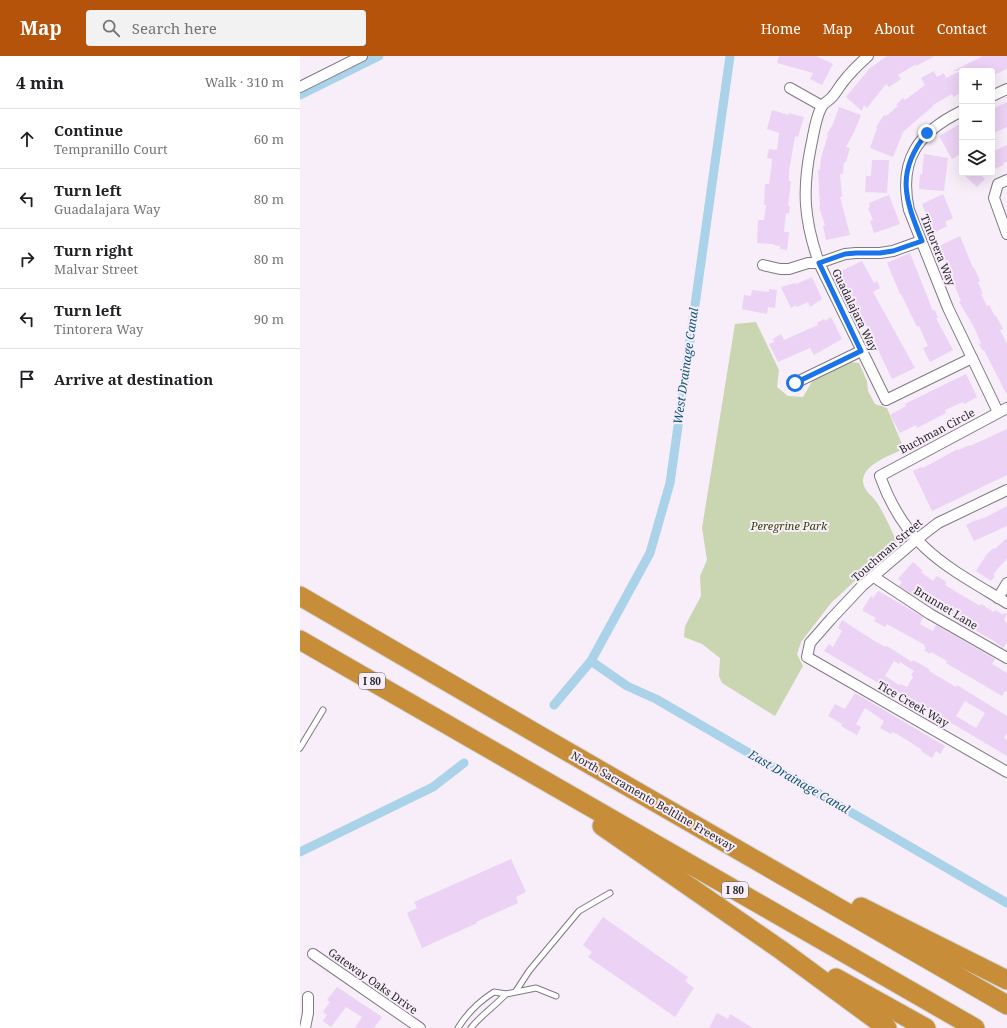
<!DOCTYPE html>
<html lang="en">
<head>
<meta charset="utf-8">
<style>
  :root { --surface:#fff; --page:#f2f2f2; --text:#202124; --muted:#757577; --line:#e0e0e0; --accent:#b45309 }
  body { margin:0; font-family:"Noto Serif",serif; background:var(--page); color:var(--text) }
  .controls { position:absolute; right:12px; top:12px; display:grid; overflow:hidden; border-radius:4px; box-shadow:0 4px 16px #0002 }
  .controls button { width:36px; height:36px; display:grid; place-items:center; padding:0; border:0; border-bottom:1px solid var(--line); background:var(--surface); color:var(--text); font:20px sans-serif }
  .stop { position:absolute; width:12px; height:12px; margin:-9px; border:3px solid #1a73e8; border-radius:50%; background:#fff }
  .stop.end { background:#1a73e8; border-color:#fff; box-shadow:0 1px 4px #0008 }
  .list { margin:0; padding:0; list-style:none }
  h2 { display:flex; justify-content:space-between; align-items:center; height:52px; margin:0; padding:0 16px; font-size:17px }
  h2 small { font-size:13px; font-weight:400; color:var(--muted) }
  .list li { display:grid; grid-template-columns:26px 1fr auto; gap:12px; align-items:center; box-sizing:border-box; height:60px; padding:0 16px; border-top:1px solid var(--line) }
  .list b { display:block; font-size:15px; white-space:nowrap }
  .list p { margin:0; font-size:13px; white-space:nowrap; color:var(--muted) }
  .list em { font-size:13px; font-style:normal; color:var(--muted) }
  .icon { flex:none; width:22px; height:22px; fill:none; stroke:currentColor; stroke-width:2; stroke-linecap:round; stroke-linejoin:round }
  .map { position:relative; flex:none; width:707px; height:972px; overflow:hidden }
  header { display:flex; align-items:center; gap:24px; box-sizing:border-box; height:56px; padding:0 20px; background:var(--accent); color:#fff }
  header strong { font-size:19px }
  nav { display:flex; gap:22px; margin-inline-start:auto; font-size:14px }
  .search { width:280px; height:36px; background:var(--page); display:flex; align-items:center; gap:10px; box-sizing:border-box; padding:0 14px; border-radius:4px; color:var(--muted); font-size:15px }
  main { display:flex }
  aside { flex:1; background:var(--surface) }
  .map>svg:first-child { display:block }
  .green { fill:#cad6b1 }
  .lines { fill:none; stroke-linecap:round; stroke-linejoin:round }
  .canal { stroke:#aad2e9; stroke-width:9 }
  .building { fill:#ecd2f4; fill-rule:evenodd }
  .service-casing { stroke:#807882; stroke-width:7 }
  .minor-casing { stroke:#807882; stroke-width:12 }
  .motorway-casing { stroke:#d4d4d5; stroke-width:21 }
  .service { stroke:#fff; stroke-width:5 }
  .minor { stroke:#fff; stroke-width:10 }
  .motorway { stroke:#c88d38; stroke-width:19 }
  .route { stroke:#1a73e8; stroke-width:5 }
  .labels { text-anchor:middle; stroke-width:4; stroke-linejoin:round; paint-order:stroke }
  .shield { fill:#f7eefa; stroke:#686369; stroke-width:1 }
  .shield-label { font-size:10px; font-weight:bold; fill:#2a272b }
  .street-label { font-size:11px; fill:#2a272b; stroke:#f7eefa }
  .park-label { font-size:11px; font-style:italic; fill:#334001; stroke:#f7eefa }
  .water-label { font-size:12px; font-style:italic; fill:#0f5776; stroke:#f7eefa }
</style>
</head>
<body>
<header>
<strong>Map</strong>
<div class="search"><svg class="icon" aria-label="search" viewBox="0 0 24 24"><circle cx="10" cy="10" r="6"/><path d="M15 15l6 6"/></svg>Search here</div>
<nav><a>Home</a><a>Map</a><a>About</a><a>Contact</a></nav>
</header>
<main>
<aside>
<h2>4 min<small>Walk · 310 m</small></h2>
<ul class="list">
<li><svg class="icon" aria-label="ahead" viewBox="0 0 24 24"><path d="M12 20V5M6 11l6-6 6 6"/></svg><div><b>Continue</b><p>Tempranillo Court</p></div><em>60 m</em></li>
<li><svg class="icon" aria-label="left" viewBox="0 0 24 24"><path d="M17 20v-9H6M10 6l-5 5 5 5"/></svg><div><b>Turn left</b><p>Guadalajara Way</p></div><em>80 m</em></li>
<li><svg class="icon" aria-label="right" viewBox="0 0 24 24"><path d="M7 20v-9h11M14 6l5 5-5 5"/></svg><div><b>Turn right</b><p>Malvar Street</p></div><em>80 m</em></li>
<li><svg class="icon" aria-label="left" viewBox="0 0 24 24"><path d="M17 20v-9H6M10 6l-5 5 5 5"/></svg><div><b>Turn left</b><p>Tintorera Way</p></div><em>90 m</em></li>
<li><svg class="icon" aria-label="arrive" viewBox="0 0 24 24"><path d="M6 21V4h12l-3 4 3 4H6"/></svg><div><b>Arrive at destination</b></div></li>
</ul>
</aside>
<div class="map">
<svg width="707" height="972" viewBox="0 0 707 972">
  <rect width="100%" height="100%" fill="#f7eefa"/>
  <path class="green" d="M456 266 479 314 477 331 488 340 503 341 513 324 549 306 559 307 567 325 568 335 575 348 587 352 604 393C591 399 557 410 564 430 566 436 571 439 575 444 584 456 590 472 597 486L531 547 501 586 497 598 503 610 475 660 422 627 419 620 420 602 402 588 384 581 385 570 401 540 400 520 407 504 402 472 435 268Z"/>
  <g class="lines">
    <g class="canal">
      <path d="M0 39 79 0"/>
      <path d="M291 605 327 630 356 643 707 847"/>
      <path d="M254 649 291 605 350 497 370 427 430 0"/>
      <path d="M0 796 133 731 164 707"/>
    </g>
  </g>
  <g class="building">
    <path d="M479 0H516L533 8 522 29 510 23 513 17 477 7Z"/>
    <path d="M587 0H635L616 10V8L598 19 601 23 589 31 586 28 567 52 564 49 562 55 546 41 570 12Z"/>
    <path d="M683 0H707V13L692 20V15H662V36L653 41 652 38 633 49V50L603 76 593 101 570 92 577 72 576 71 584 59 586 60 598 50 596 49 603 42 605 44 625 29 621 22 634 15 637 21 644 17 646 22 660 15H653Z"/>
    <path d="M707 46V71L692 78V53Z"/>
    <path d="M539 51 561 59 554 76 546 91 550 92 546 106H544L543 118H540L542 141H540L550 179 526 184 523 170 525 169 519 151 520 150 518 114H520L521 102 528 79 527 78 533 68Z"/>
    <path d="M472 54 489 59V57L504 61 498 81 495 80 489 115V125H491L488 150H490L489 158 486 157 484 176H489L487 194 480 193V190L473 189V188L457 187 458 164H464L466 149H464L465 128H469L471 114 472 103 467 102 469 93 477 94 479 77 467 73Z"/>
    <path d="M662 67V97L652 103 639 80Z"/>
    <path d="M707 89V106L703 107 704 109 692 114V96Z"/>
    <path d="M624 98 648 102 644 135 619 133 620 118 622 119Z"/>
    <path d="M572 104H589L587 137 565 136 566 120H571Z"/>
    <path d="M662 117H678L685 123 677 131Z"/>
    <path d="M643 138 653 162 645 166 647 170 634 177 622 148Z"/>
    <path d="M589 139 600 168 574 177 570 165 573 164 568 152 570 151 569 147Z"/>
    <path d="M660 180 673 212 674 211 680 225 678 226 683 238H681L687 250 689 249 695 260H696L703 273 700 274 707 288V339L684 294 683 295 679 288 681 287 674 271 659 246 661 245 650 219 649 220 646 213 648 212 639 190Z"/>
    <path d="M610 197 633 255 635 254 638 262H636L653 294 630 306 623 292 628 290 619 270 617 271 601 238H600L587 207Z"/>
    <path d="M562 205 574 227 577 225 580 232 573 236 615 312 592 323 556 248 543 223 541 224 537 217Z"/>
    <path d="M512 221 522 243 510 251 508 246 497 251 496 249 491 252 481 231 495 227 496 228Z"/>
    <path d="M469 233 477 234 475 252 468 251 467 258 442 253 444 239 451 240 452 234 469 236Z"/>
    <path d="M531 261 542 283 514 299 510 292 478 306 469 288 474 286 473 283 481 278 484 284 518 269 517 267 524 263 525 265Z"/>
    <path d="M666 318 677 341 664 348 663 346 645 354 646 357 617 372 616 369 600 377 590 359 606 350 605 348 621 340Z"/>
    <path d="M707 373V419L632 455 613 415 622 411 623 412 652 396 658 393 659 394 669 389 670 390Z"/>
    <path d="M707 450V470L674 485 666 469 675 464V465L686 461Z"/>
    <path d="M707 482V503L698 512 693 519 695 520 691 525 676 515 687 498 694 492 695 493Z"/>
    <path d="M613 506 623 515 621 516 633 525 637 520 645 525 646 527 645 529 680 550 681 548 694 556 695 554 702 558 707 557 704 564 707 567V586L703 592 694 585 644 556 647 551 634 543 630 549 599 530 602 526 598 523Z"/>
    <path d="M578 535 623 561 620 568 627 572 633 575 636 569 695 603 692 608 707 617V636L705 635 702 640 646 607 647 605 631 596 630 598 624 594 626 592 624 590 625 589 587 568 585 571 574 565 576 562 563 555V553L571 540 573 542Z"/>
    <path d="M542 564 576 586 586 591 587 590 612 606 613 604 624 610 630 614 629 615 656 631 657 629 707 660V677L704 682 707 684V700L616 646 586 629 585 631 524 595 529 588 533 591 542 575 538 572ZM594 605 599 608 600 606 614 615 611 619 613 621 607 631 600 628 599 629 585 620ZM665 645 685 657 676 672 656 660Z"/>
    <path d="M555 637 645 690 641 697 640 698 636 695 632 702 621 695 622 694 610 686 597 678 592 676 591 678 580 672 584 665 565 652 556 668 561 671 557 679 541 670 542 668 528 660 535 648 545 653Z"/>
    <path d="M211 803 226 836 216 841 218 847 176 866 177 867 122 892 107 857 117 852 114 846Z"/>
    <path d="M303 861 388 921 385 925 394 932 375 961 288 901 292 896 283 889Z"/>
    <path d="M37 931 82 961 74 972H55L62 961 46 951 31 971 23 965 27 959 23 956 30 946 27 944Z"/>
    <path d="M417 957 428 963 430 958 453 972H409Z"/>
  </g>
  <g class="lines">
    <g class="service-casing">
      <g id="service">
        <path d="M0 692 23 654"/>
        <path d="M216 935 229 915 279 855 310 837"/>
        <path d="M158 972C168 956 178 946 194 936L206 938 236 932 256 940"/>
        <path d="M171 972C181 959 195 950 206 938"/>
      </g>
    </g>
    <g class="minor-casing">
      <g id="minor">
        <path d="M568 0C559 8 550 17 543 26 539 31 536 37 532 41 529 45 523 47 521 52 515 64 514 77 511 90 502 134 504 164 519 207L586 344 672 302"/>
        <path d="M0 31 62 0"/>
        <path d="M490 32 522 50"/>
        <path d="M692 40 707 33"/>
        <path d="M662 55C618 76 598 104 609 154L648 252 698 356"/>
        <path d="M707 124 698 128 694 142 707 178"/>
        <path d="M463 209 480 213H489L508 207H519L545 198 556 197H580L593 195 621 185"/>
        <path d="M495 327 561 295"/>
        <path d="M707 352 580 420C606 492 646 510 707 547"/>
        <path d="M707 434 638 467 616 484 562 530 531 563 510 587 507 601 707 716"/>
        <path d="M574 521 630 558 707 602"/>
        <path d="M698 542 707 527"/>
        <path d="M13 898 120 972"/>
        <path d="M5 972 8 957V941"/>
      </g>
    </g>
    <g class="motorway-casing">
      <g id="motorway">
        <path d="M0 540 237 678 707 949"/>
        <path d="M0 584 675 972"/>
        <path d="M302 770 481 894 587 972"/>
        <path d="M561 851 707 924"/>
        <path d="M536 922 626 972"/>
      </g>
    </g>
    <use href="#service" class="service"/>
    <use href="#minor" class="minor"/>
    <use href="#motorway" class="motorway"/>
  </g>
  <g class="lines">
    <path class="route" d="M495 327 561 295 519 207 545 198 556 197H580L593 195 622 185C605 143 595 116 627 77"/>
  </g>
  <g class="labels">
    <g class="shield">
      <rect x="59" y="617" width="26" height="16" rx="3"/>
      <rect x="422" y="826" width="26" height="16" rx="3"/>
    </g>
    <g class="shield-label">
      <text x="72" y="629">I 80</text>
      <text x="435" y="838">I 80</text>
    </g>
    <g class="street-label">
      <text transform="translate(638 194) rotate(68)" y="4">Tintorera Way</text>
      <text transform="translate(555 254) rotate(64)" y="4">Guadalajara Way</text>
      <text transform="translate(637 375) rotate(-28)" y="4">Buchman Circle</text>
      <text transform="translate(587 494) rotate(-41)" y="4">Touchman Street</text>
      <text transform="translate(646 552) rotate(31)" y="4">Brunnet Lane</text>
      <text transform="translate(613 648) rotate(30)" y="4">Tice Creek Way</text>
      <text transform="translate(353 745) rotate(30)" y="4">North Sacramento Beltline Freeway</text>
      <text transform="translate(73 925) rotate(35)" y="4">Gateway Oaks Drive</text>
    </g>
    <g class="park-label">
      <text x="489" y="474">Peregrine Park</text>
    </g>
    <g class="water-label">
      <text transform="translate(386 310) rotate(-82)" y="4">West Drainage Canal</text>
      <text transform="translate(499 726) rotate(30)" y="4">East Drainage Canal</text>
    </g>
  </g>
</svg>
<div class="controls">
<button>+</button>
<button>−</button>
<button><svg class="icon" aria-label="layers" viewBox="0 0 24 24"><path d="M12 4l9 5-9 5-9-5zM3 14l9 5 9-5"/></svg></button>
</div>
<div class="stop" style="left:495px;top:327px"></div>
<div class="stop end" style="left:627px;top:77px"></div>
</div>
</main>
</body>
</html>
